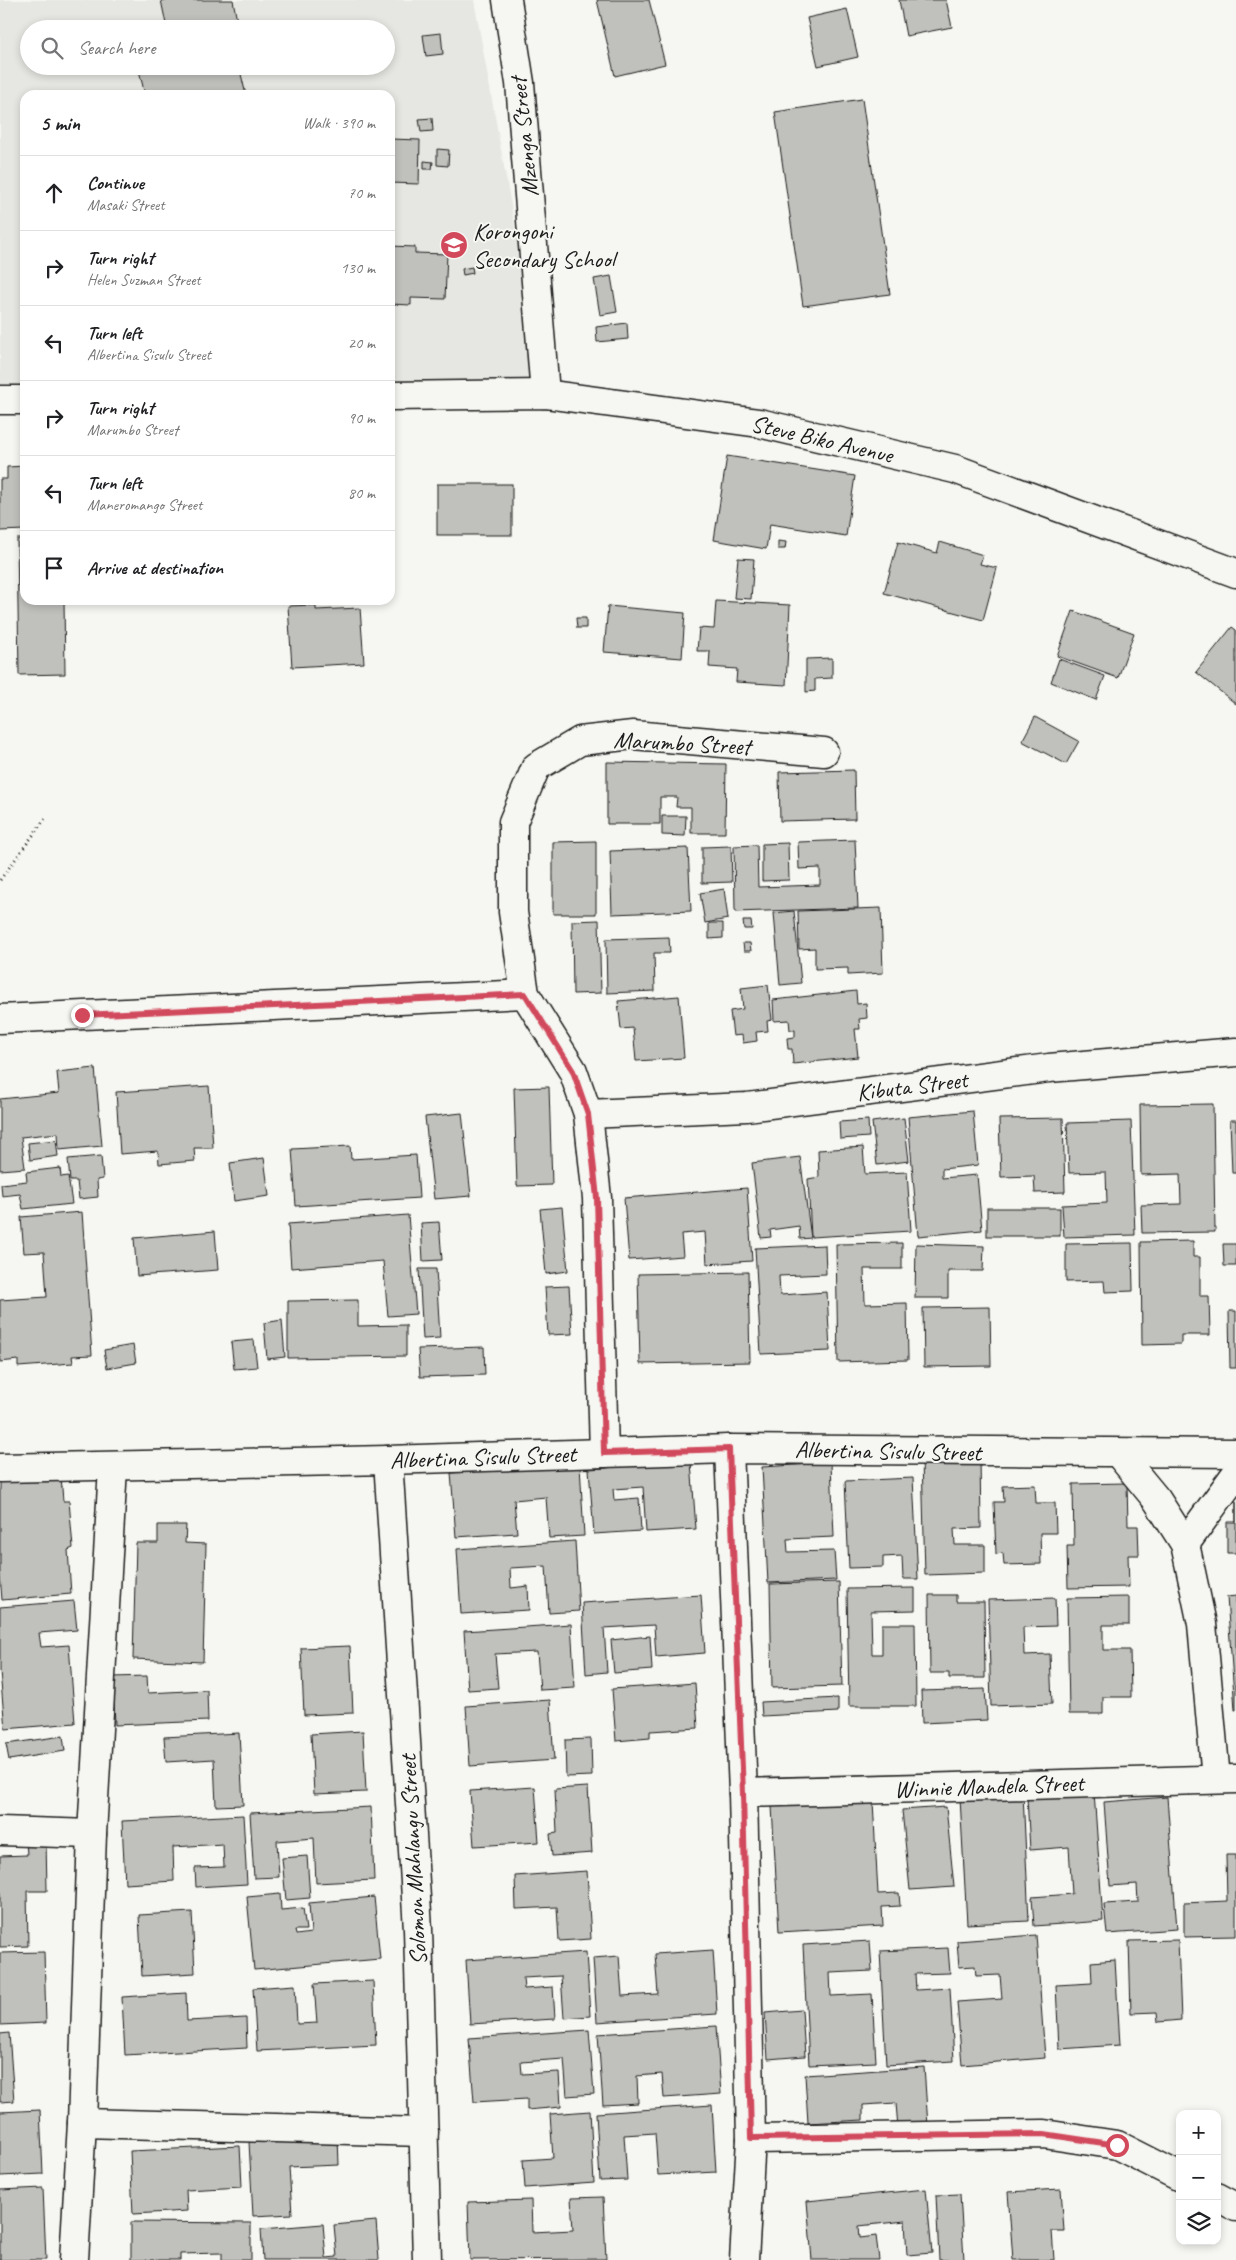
<!DOCTYPE html>
<html lang="en">
<head>
<meta charset="utf-8">
<style>
  :root { --surface:#fff; --page:#f6f6f6; --text:#202124; --muted:#757577; --line:#e0e0e0 }
  body { margin:0; font-family:Caveat,sans-serif; background:var(--page); color:var(--text) }
  .controls { position:absolute; right:15px; bottom:15px; display:grid; overflow:hidden; border-radius:10px; box-shadow:0 2px 8px #0003 }
  .controls button { width:45px; height:45px; display:grid; place-items:center; padding:0; border:0; border-bottom:1px solid var(--line); background:var(--surface); color:var(--text); font:25px sans-serif }
  .stop { position:absolute; width:15px; height:15px; margin:-11px; border:4px solid #d1495b; border-radius:50%; background:#fff }
  .stop.end { background:#d1495b; border-color:#fff; box-shadow:0 1px 5px #0008 }
  .list { margin:0; padding:0; list-style:none }
  h2 { display:flex; justify-content:space-between; align-items:center; height:65px; margin:0; padding:0 20px; font-size:21px }
  h2 small { font-size:16px; font-weight:400; color:var(--muted) }
  .list li { display:grid; grid-template-columns:32px 1fr auto; gap:15px; align-items:center; box-sizing:border-box; height:75px; padding:0 20px; border-top:1px solid var(--line) }
  .list b { display:block; font-size:19px; white-space:nowrap }
  .list p { margin:0; font-size:16px; white-space:nowrap; color:var(--muted) }
  .list em { font-size:16px; font-style:normal; color:var(--muted) }
  .icon { flex:none; width:28px; height:28px; fill:none; stroke:currentColor; stroke-width:2; stroke-linecap:round; stroke-linejoin:round }
  .map { position:relative; flex:none; width:1236px; height:2260px; overflow:hidden }
  .search { position:absolute; background:var(--surface); box-shadow:0 2px 8px #0003; left:20px; top:20px; width:375px; height:55px; display:flex; align-items:center; gap:12px; box-sizing:border-box; padding:0 18px; border-radius:28px; color:var(--muted); font-size:19px }
  .panel { position:absolute; background:var(--surface); box-shadow:0 2px 8px #0003; left:20px; top:90px; width:375px; height:515px; border-radius:15px }
  .map>svg:first-child { display:block }
  .built { fill:#e6e6e2; fill-rule:evenodd }
  .building { fill:#c0c0bd; stroke:#1c1c1c }
  .lines { fill:none; stroke-linecap:round; stroke-linejoin:round }
  .minor-casing { stroke:#1c1c1c; stroke-width:31 }
  .path { stroke:#1c1c1c; stroke-width:3; stroke-dasharray:1 4; stroke-linecap:butt }
  .minor { stroke:#f6f6f2; stroke-width:28 }
  .route { stroke:#d1495b; stroke-width:6 }
  .labels { text-anchor:middle; stroke-width:4; stroke-linejoin:round; paint-order:stroke }
  .street-label { font-size:24px; fill:#1c1c1c; stroke:#f6f6f2 }
  .poi-label { font-size:24px; fill:#1c1c1c; stroke:#f6f6f2; text-anchor:start }
</style>
</head>
<body>
<div class="map">
<svg width="1236" height="2260" viewBox="0 0 1236 2260">
  <rect width="100%" height="100%" fill="#f6f6f2"/>
  <filter id="ink" filterUnits="userSpaceOnUse"><feTurbulence type="fractalNoise" baseFrequency=".02" numOctaves="2"/><feDisplacementMap in="SourceGraphic" scale="10" xChannelSelector="R" yChannelSelector="G"/><feConvolveMatrix kernelMatrix="1 2 1 2 8 2 1 2 1" color-interpolation-filters="sRGB"/></filter>
  <g filter="url(#ink)">
    <path class="built" d="M0 0H474L545 394 390 396V95H25V399L0 400ZM29 29H386V66H29Z"/>
    <g class="building">
      <path d="M161 0H233L237 21 205 29H167Z"/>
      <path d="M597 0H649L665 64 615 76Z"/>
      <path d="M899 0H946L952 27 906 36Z"/>
      <path d="M847 9 858 57 818 66 807 18Z"/>
      <path d="M441 33 443 54 426 56 423 35Z"/>
      <path d="M138 66H239L246 95H145Z"/>
      <path d="M862 99 890 294 803 306 775 112Z"/>
      <path d="M432 118 433 131 421 132 419 119Z"/>
      <path d="M390 139 420 140 419 184 390 183Z"/>
      <path d="M437 149 449 150 448 166 437 165Z"/>
      <path d="M424 161 433 162 432 169H424Z"/>
      <path d="M390 246 415 247V253L447 254 445 299 411 298V305L390 304Z"/>
      <path d="M472 267 473 273 463 275 462 269Z"/>
      <path d="M611 276 617 312 600 315 594 279Z"/>
      <path d="M627 323 628 339 597 342 596 327Z"/>
      <path d="M727 456 855 476 846 536 770 524 766 549 714 540Z"/>
      <path d="M25 466V530L0 531V479H7V467Z"/>
      <rect x="437" y="484" width="75" height="51"/>
      <path d="M17 539H25V600H64L65 674 19 675Z"/>
      <path d="M778 541 786 542 785 549H778Z"/>
      <path d="M898 542 937 553 940 542 983 555 980 564 997 568 983 620 884 593Z"/>
      <path d="M738 558 754 559 751 599 734 598Z"/>
      <path d="M716 601 790 605 786 685 736 682 737 669 709 667 710 651H697L699 628 714 629Z"/>
      <path d="M316 605V610L360 608 364 663 292 667 288 606Z"/>
      <path d="M608 606 685 613 682 658 604 652Z"/>
      <path d="M1073 611 1134 633 1118 678 1057 656Z"/>
      <path d="M576 618H586V628H577Z"/>
      <path d="M1232 627 1236 630V704L1196 672Z"/>
      <path d="M832 658V678L815 679V691L806 692V659Z"/>
      <path d="M1059 659 1105 676 1096 700 1051 682Z"/>
      <path d="M1035 717 1079 741 1066 764 1022 741Z"/>
      <path d="M607 762 726 764 725 833H691V807H676L677 797H660V824H607Z"/>
      <path d="M854 770 855 819 780 821 779 772Z"/>
      <path d="M662 816H686L685 836 662 835Z"/>
      <path d="M855 840 858 908 735 912 734 846 757 845 758 887 820 885V868L799 869 798 842Z"/>
      <path d="M596 841V914H553V842Z"/>
      <path d="M788 843 789 880 762 881V844Z"/>
      <path d="M731 846 732 882 702 883V847Z"/>
      <path d="M688 848 691 911 612 914 610 851Z"/>
      <path d="M724 889 728 919 705 923 700 893Z"/>
      <path d="M881 908 883 973 848 975V968L815 969V948L799 949 798 911Z"/>
      <path d="M794 911 801 983 780 985 774 913Z"/>
      <path d="M599 920 601 993 573 994 572 921Z"/>
      <path d="M743 921H751L752 929H744Z"/>
      <path d="M709 923H723V938L709 939Z"/>
      <path d="M669 937 670 953H654L655 991 607 993 606 939Z"/>
      <path d="M743 943H750L751 951H744Z"/>
      <path d="M768 985 772 1020 767 1021 768 1031 756 1032 757 1041 743 1043 742 1035 733 1036 730 1011 743 1009 741 988Z"/>
      <path d="M856 991 857 1004 866 1003 867 1018 859 1019 860 1029H855L858 1057 793 1064 792 1049H788L787 1038 795 1037V1030H790L789 1020 774 1021 773 1000Z"/>
      <path d="M679 996 684 1058 636 1061 633 1028 621 1029 618 1001Z"/>
      <path d="M95 1068 102 1146 59 1150 58 1133 21 1137 25 1168 0 1170V1099L59 1093 57 1072Z"/>
      <path d="M209 1086 213 1148H194L195 1161 159 1164 158 1151 120 1154 116 1092Z"/>
      <path d="M549 1087 552 1185 517 1186 514 1088Z"/>
      <path d="M1213 1104 1215 1232 1142 1233 1141 1205 1181 1204 1180 1174 1141 1175 1140 1105Z"/>
      <path d="M973 1111 978 1165 942 1169V1178L977 1175 982 1230 918 1236 908 1117Z"/>
      <path d="M462 1113 471 1196 434 1199 425 1117Z"/>
      <path d="M904 1118 909 1161 877 1165 872 1122Z"/>
      <path d="M1063 1118 1065 1192 1035 1193 1034 1176 1001 1177 999 1119Z"/>
      <path d="M868 1120 869 1137 840 1139 839 1122Z"/>
      <path d="M1230 1120H1236V1173H1232Z"/>
      <path d="M1131 1121 1135 1235 1064 1237 1062 1205 1107 1203 1106 1172 1069 1173 1067 1123Z"/>
      <path d="M56 1140 58 1156 30 1160 28 1143Z"/>
      <path d="M350 1146 351 1159 416 1155 419 1198 296 1206 292 1149Z"/>
      <path d="M863 1147 865 1174 907 1172 911 1231 811 1237 808 1179 819 1177 818 1150Z"/>
      <path d="M101 1156 103 1179 97 1180 98 1197 79 1199 77 1181H70L68 1159Z"/>
      <path d="M800 1157 811 1238 800 1239 799 1226 770 1230 771 1237 761 1238 752 1163Z"/>
      <path d="M264 1158 269 1196 234 1201 230 1163Z"/>
      <path d="M60 1168 61 1177 68 1176 72 1204 23 1209 20 1194 2 1196 1 1184 27 1181 26 1172Z"/>
      <path d="M747 1188 752 1261 707 1264 705 1232 681 1234 683 1256 629 1260 624 1198Z"/>
      <path d="M562 1207 568 1271 546 1274 540 1209Z"/>
      <rect x="987" y="1208" width="73" height="28"/>
      <path d="M82 1212 92 1355 72 1356 73 1363 18 1367V1360L0 1362V1300L47 1297 44 1252 24 1253 21 1217Z"/>
      <path d="M408 1215 416 1314 388 1316 383 1261 291 1268 288 1224Z"/>
      <path d="M439 1222 442 1260 423 1261 421 1223Z"/>
      <path d="M215 1231 218 1270 137 1276 134 1238Z"/>
      <path d="M1193 1241V1257H1200V1296H1209L1210 1335H1181V1344L1142 1345 1141 1242Z"/>
      <path d="M902 1243V1269H864L865 1304 907 1303 908 1360 838 1362 836 1244Z"/>
      <path d="M1132 1243 1133 1291 1105 1292 1104 1281 1066 1282V1244Z"/>
      <path d="M916 1244 984 1246 983 1271H948V1298H915Z"/>
      <path d="M1223 1244H1236V1266H1224Z"/>
      <path d="M825 1245 826 1274 779 1276 780 1295 827 1292 830 1351 761 1354 755 1248Z"/>
      <path d="M419 1269H436L440 1338 423 1339Z"/>
      <path d="M748 1272 750 1362 640 1364 638 1274Z"/>
      <path d="M569 1286 572 1334 548 1335 545 1287Z"/>
      <path d="M358 1300V1326L406 1325V1356L288 1358V1301Z"/>
      <path d="M990 1307 991 1366 924 1367 923 1308Z"/>
      <path d="M1229 1311H1236V1368H1230Z"/>
      <path d="M282 1320 285 1357 267 1359 264 1323Z"/>
      <path d="M254 1340 257 1367 234 1369 231 1342Z"/>
      <path d="M133 1345 136 1363 107 1368 104 1350Z"/>
      <path d="M484 1347 485 1375 420 1377 418 1349Z"/>
      <path d="M980 1457 981 1528 954 1529 955 1545H985V1573L925 1575 922 1458Z"/>
      <path d="M691 1462 696 1529 646 1532 643 1487 613 1489 614 1500 639 1498 641 1531 594 1534 589 1469Z"/>
      <path d="M831 1463 834 1537 787 1539 788 1552 834 1551 836 1580 768 1583 762 1467Z"/>
      <path d="M580 1465 584 1536 549 1538 546 1497 514 1500 517 1533 456 1537 451 1473Z"/>
      <path d="M61 1476 63 1501H69L73 1548 68 1550 71 1594 2 1600 0 1575V1481Z"/>
      <path d="M913 1478 918 1579H903L902 1556 883 1557V1567L849 1568 845 1481Z"/>
      <path d="M1127 1483 1128 1526H1138L1139 1555H1128L1129 1587 1068 1588 1067 1546H1074L1073 1484Z"/>
      <path d="M1035 1485 1036 1503H1055L1056 1533H1040L1041 1564 1004 1565 1003 1553 996 1554 994 1502H1004L1003 1486Z"/>
      <path d="M1236 1501V1553H1227V1522H1236Z"/>
      <path d="M158 1525H186L185 1543 206 1544 203 1662 133 1659 136 1543H158Z"/>
      <path d="M575 1541 579 1611 549 1613 546 1566 510 1568 511 1588 528 1586 529 1610 461 1614 457 1549Z"/>
      <path d="M839 1582 842 1686 772 1688 770 1584Z"/>
      <path d="M915 1588V1610L871 1611 872 1654H882V1624H915L916 1706H849L847 1589Z"/>
      <path d="M701 1595 705 1653 656 1657 654 1625 604 1628 607 1672 586 1674 582 1603Z"/>
      <path d="M929 1595H956V1602H984L985 1678H949V1673H930Z"/>
      <path d="M1236 1596V1710H1235L1227 1597Z"/>
      <path d="M1129 1597V1625H1103V1650H1130L1131 1697H1103V1714H1069L1067 1598Z"/>
      <path d="M1055 1598 1056 1626 1023 1627 1024 1655 1050 1654 1052 1704 991 1706 988 1600Z"/>
      <path d="M74 1601 77 1630 39 1633 41 1647 69 1645 75 1723 5 1729 0 1671V1607Z"/>
      <path d="M571 1624 575 1688 540 1690 537 1652 495 1654 498 1688 468 1690 464 1631Z"/>
      <path d="M650 1636 652 1670 614 1673 611 1640Z"/>
      <path d="M350 1646 353 1713 304 1715 301 1648Z"/>
      <path d="M147 1676 148 1693 207 1690 208 1721 115 1725 113 1677Z"/>
      <path d="M695 1683 698 1728 650 1731V1738L616 1741 612 1689Z"/>
      <path d="M985 1689 987 1720 922 1723 921 1691Z"/>
      <path d="M838 1698V1712L762 1716 761 1702Z"/>
      <path d="M550 1700 554 1760 470 1766 466 1706Z"/>
      <path d="M363 1731 366 1792 314 1794 311 1734Z"/>
      <path d="M239 1733 243 1805 216 1806 214 1759 166 1762 164 1737Z"/>
      <path d="M63 1736 65 1751 9 1760 6 1744Z"/>
      <path d="M591 1739 592 1776 566 1777 565 1740Z"/>
      <path d="M535 1787 539 1842 474 1846 470 1791Z"/>
      <path d="M588 1787 592 1853 552 1856 550 1834 557 1833 555 1789Z"/>
      <path d="M1094 1792 1103 1921 1034 1926 1032 1897 1072 1894 1069 1847 1030 1850 1027 1797Z"/>
      <path d="M1023 1794 1029 1921 967 1924 960 1798Z"/>
      <path d="M1167 1797 1177 1929 1107 1934 1104 1904 1138 1902 1137 1884 1110 1886 1104 1802Z"/>
      <path d="M873 1801 878 1894 899 1893 900 1906 882 1907 883 1926 779 1932 772 1806Z"/>
      <path d="M371 1807 374 1880 316 1883 314 1838 277 1841 279 1877 254 1878 250 1813Z"/>
      <path d="M946 1807 954 1887 910 1890 902 1810Z"/>
      <path d="M243 1815 247 1884 196 1887 195 1868 224 1867 223 1844 173 1847 174 1881 125 1884 122 1821Z"/>
      <path d="M26 1840H46L47 1891H27L28 1946 0 1947V1856L27 1855Z"/>
      <path d="M1226 1855H1236V1936L1184 1937V1903L1227 1901Z"/>
      <path d="M307 1856 310 1898 286 1900 282 1858Z"/>
      <path d="M587 1871 591 1939 559 1941 557 1907 516 1909 515 1876Z"/>
      <path d="M280 1894 281 1910 303 1908 306 1930H295L296 1935 311 1933 309 1903 374 1897 380 1959 254 1970 247 1897Z"/>
      <path d="M192 1912 195 1973 142 1976 139 1915Z"/>
      <path d="M1036 1935 1045 2058 962 2065 957 2002 1002 1999 1000 1975 976 1976 975 1966 959 1967 957 1941Z"/>
      <path d="M1178 1940 1181 2020 1158 2022 1157 2012 1131 2013 1129 1941Z"/>
      <path d="M870 1941 872 1971 830 1973 831 1996 872 1994 876 2062 809 2065 803 1945Z"/>
      <path d="M948 1948 950 1973 915 1974 916 1990 950 1988 954 2061 886 2065 880 1951Z"/>
      <path d="M713 1950 717 2014 597 2022 593 1958 619 1956 622 1996 658 1994 655 1954Z"/>
      <path d="M44 1952 46 2023 0 2025V1953Z"/>
      <path d="M586 1952 590 2016 564 2018 561 1976 523 1978 524 1989 553 1987 555 2019 470 2024 466 1960Z"/>
      <path d="M1115 1960 1120 2045 1059 2049 1056 1985 1092 1983 1091 1962Z"/>
      <path d="M373 1981 376 2045 257 2051 253 1988 295 1985 297 2024 317 2023 314 1984Z"/>
      <path d="M186 1993 187 2021 246 2018 247 2048 125 2055 122 1997Z"/>
      <path d="M802 2010 805 2056 768 2059 765 2013Z"/>
      <path d="M716 2026 721 2094 664 2098 662 2074 637 2076 638 2103 603 2105 598 2034Z"/>
      <path d="M589 2030 594 2094 567 2096 564 2059 521 2062 522 2074 559 2072 561 2107 527 2110V2099L474 2102 469 2038Z"/>
      <path d="M9 2033 14 2101 0 2102V2034Z"/>
      <path d="M924 2067 928 2126 898 2128 896 2103 863 2105V2120L808 2123 805 2075Z"/>
      <path d="M712 2105 716 2172 658 2175 655 2133 624 2135 627 2180 600 2181 596 2113Z"/>
      <path d="M40 2110 43 2174 0 2176V2112Z"/>
      <path d="M590 2111 594 2183 525 2188 523 2160 553 2158 550 2114Z"/>
      <path d="M338 2137 339 2165 289 2167 292 2214 253 2216 249 2142Z"/>
      <path d="M240 2146 242 2187 186 2190 187 2211 133 2214 130 2151Z"/>
      <path d="M43 2188 46 2260H0V2190Z"/>
      <path d="M926 2189 932 2253 907 2255 905 2221 859 2226 860 2238 876 2236 879 2260H812L807 2201Z"/>
      <path d="M1061 2189 1064 2231H1052L1054 2260H1013L1008 2192Z"/>
      <path d="M960 2194 964 2260H939L936 2195Z"/>
      <path d="M603 2197 606 2259 470 2260 468 2202 531 2200 532 2232 573 2230 571 2198Z"/>
      <path d="M376 2221 379 2260H263L261 2229 323 2224 326 2258 337 2257 334 2225Z"/>
      <path d="M131 2222 251 2223V2260H222V2253L180 2254V2260H131Z"/>
    </g>
    <g class="lines">
      <g class="minor-casing">
        <g id="minor">
          <path d="M507 0 520 83 545 394"/>
          <path d="M390 396 545 394 759 423 955 469 1236 573"/>
          <path d="M0 400H25"/>
          <path d="M0 1019 525 994"/>
          <path d="M588 1114 747 1107 1049 1068 1236 1052"/>
          <path d="M729 1449 743 1793 751 2139 744 2260"/>
          <path d="M604 1453 597 1198 588 1114 573 1071 525 994 513 912V822L536 767 580 741 633 735 824 752"/>
          <path d="M1119 1454 1157 1500 1185 1544 1202 1624 1216 1779"/>
          <path d="M388 1460 418 1929 427 2260"/>
          <path d="M0 1468 388 1460 729 1449 1236 1453"/>
          <path d="M1185 1544 1236 1474"/>
          <path d="M743 1793 1236 1779"/>
          <path d="M0 1831 92 1834"/>
          <path d="M82 2123 424 2132"/>
          <path d="M751 2139 1044 2134 1117 2145 1180 2177"/>
          <path d="M1217 2197 1236 2207"/>
          <path d="M74 2260 82 2123 92 1834 113 1467"/>
        </g>
      </g>
      <path class="path" d="M0 880 45 819"/>
      <use href="#minor" class="minor"/>
    </g>
  </g>
  <g class="lines" filter="url(#ink)">
    <path class="route" d="M82 1015 525 994 573 1071 588 1114 597 1198 604 1453 729 1449 743 1793 751 2138 1044 2134 1117 2145"/>
  </g>
  <defs>
    <g id="school-disc" transform="scale(1.4375)"><circle r="9.5" fill="#d1495b" stroke="#f6f6f2"/><path d="M0-5L7-2L0 1L-7-2ZM-4 1L0 2.5L4 1V4Q0 6-4 4Z" fill="#fff"/></g>
  </defs>
  <g fill-rule="evenodd">
    <use href="#school-disc" x="454" y="245"/>
  </g>
  <g class="labels">
    <g class="street-label">
      <text transform="translate(524 137) rotate(-96)" y="8">Mzenga Street</text>
      <text transform="translate(822 439) rotate(13)" y="8">Steve Biko Avenue</text>
      <text transform="translate(682 743) rotate(3)" y="8">Marumbo Street</text>
      <text transform="translate(912 1086) rotate(-7)" y="8">Kibuta Street</text>
      <text transform="translate(888 1451) rotate(1)" y="8">Albertina Sisulu Street</text>
      <text transform="translate(483 1457) rotate(-2)" y="8">Albertina Sisulu Street</text>
      <text transform="translate(989 1786) rotate(-2)" y="8">Winnie Mandela Street</text>
      <text transform="translate(413 1860) rotate(-93)" y="8">Solomon Mahlangu Street</text>
    </g>
    <g class="poi-label">
      <text x="473" y="239">Korongoni<tspan x="473" dy="28">Secondary School</tspan></text>
    </g>
  </g>
</svg>
<div class="controls">
<button>+</button>
<button>−</button>
<button><svg class="icon" aria-label="layers" viewBox="0 0 24 24"><path d="M12 4l9 5-9 5-9-5zM3 14l9 5 9-5"/></svg></button>
</div>
<div class="stop" style="left:1117px;top:2145px"></div>
<div class="stop end" style="left:82px;top:1015px"></div>
<div class="search"><svg class="icon" aria-label="search" viewBox="0 0 24 24"><circle cx="10" cy="10" r="6"/><path d="M15 15l6 6"/></svg>Search here</div>
<section class="panel">
<h2>5 min<small>Walk · 390 m</small></h2>
<ul class="list">
<li><svg class="icon" aria-label="ahead" viewBox="0 0 24 24"><path d="M12 20V5M6 11l6-6 6 6"/></svg><div><b>Continue</b><p>Masaki Street</p></div><em>70 m</em></li>
<li><svg class="icon" aria-label="right" viewBox="0 0 24 24"><path d="M7 20v-9h11M14 6l5 5-5 5"/></svg><div><b>Turn right</b><p>Helen Suzman Street</p></div><em>130 m</em></li>
<li><svg class="icon" aria-label="left" viewBox="0 0 24 24"><path d="M17 20v-9H6M10 6l-5 5 5 5"/></svg><div><b>Turn left</b><p>Albertina Sisulu Street</p></div><em>20 m</em></li>
<li><svg class="icon" aria-label="right" viewBox="0 0 24 24"><path d="M7 20v-9h11M14 6l5 5-5 5"/></svg><div><b>Turn right</b><p>Marumbo Street</p></div><em>90 m</em></li>
<li><svg class="icon" aria-label="left" viewBox="0 0 24 24"><path d="M17 20v-9H6M10 6l-5 5 5 5"/></svg><div><b>Turn left</b><p>Maneromango Street</p></div><em>80 m</em></li>
<li><svg class="icon" aria-label="arrive" viewBox="0 0 24 24"><path d="M6 21V4h12l-3 4 3 4H6"/></svg><div><b>Arrive at destination</b></div></li>
</ul>
</section>
</div>
</body>
</html>
